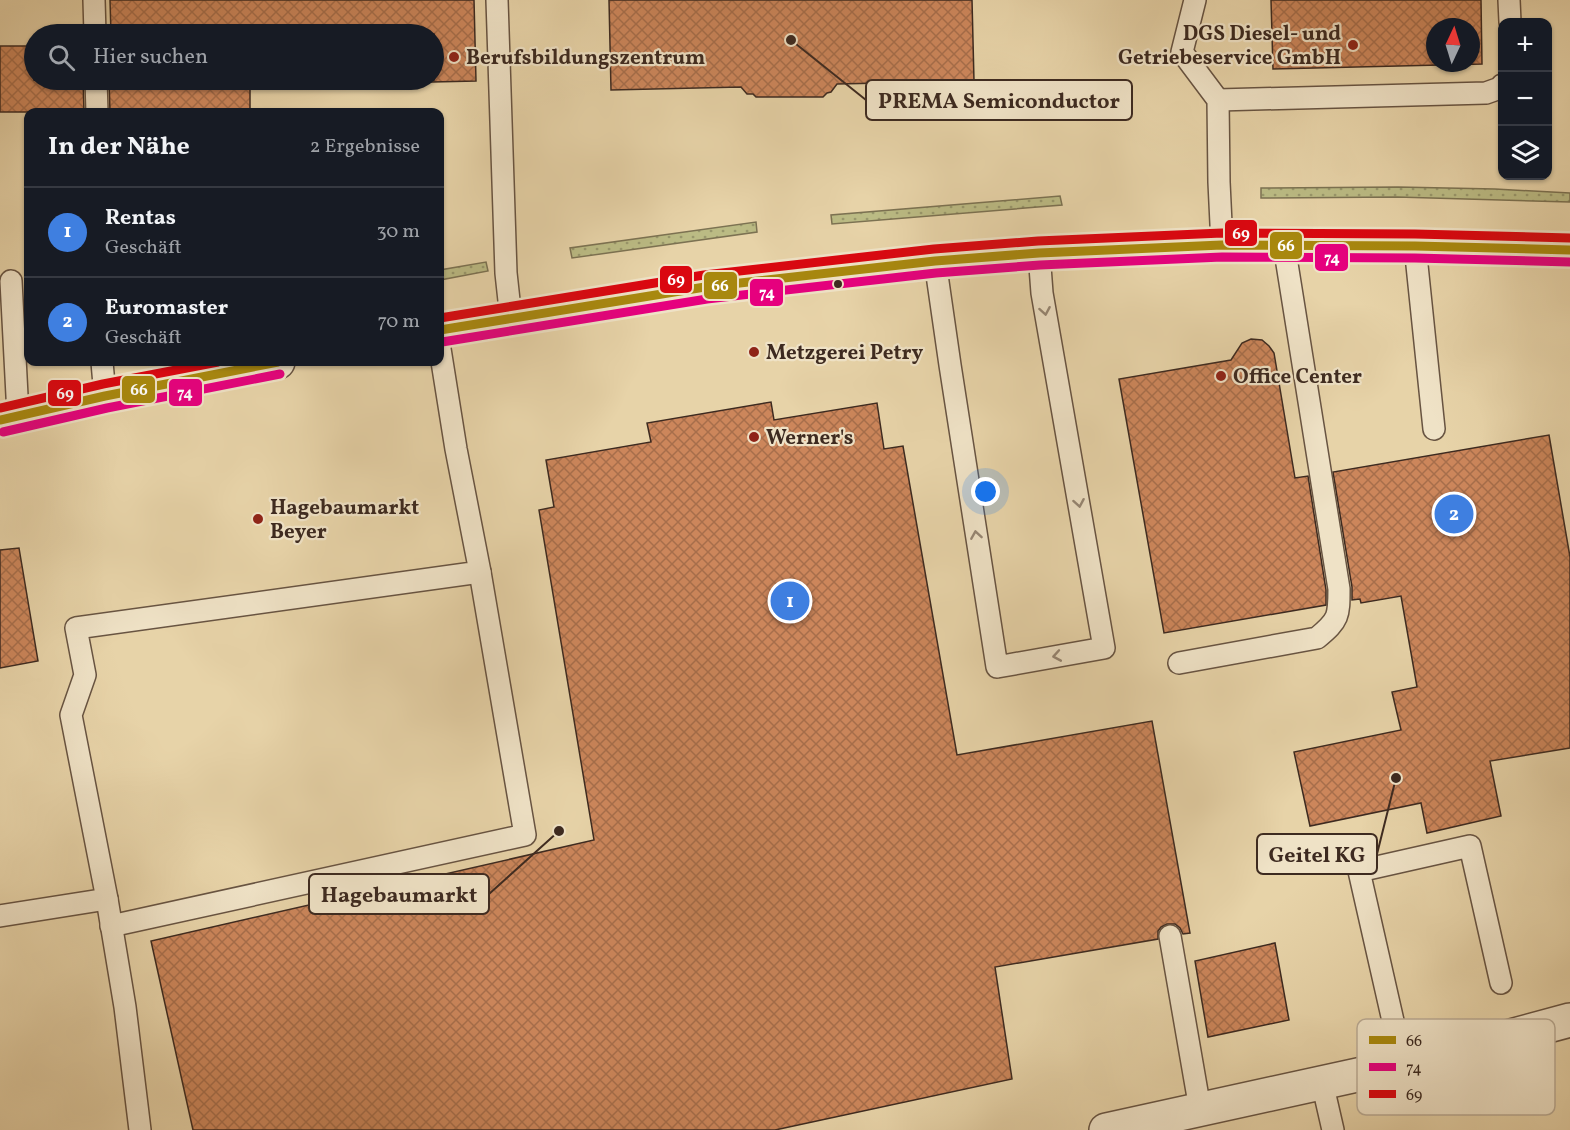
<!DOCTYPE html>
<html lang="de">
<head>
<meta charset="utf-8">
<style>
  :root { --surface:#171b24; --page:#20242c; --text:#f1f3f6; --muted:#9ea1a6; --line:#363941; --accent:#c59692 }
  body { margin:0; font-family:Vollkorn,serif; background:var(--page); color:var(--text) }
  .controls { position:absolute; right:18px; top:18px; display:grid; overflow:hidden; border-radius:12px; box-shadow:0 2px 4px #0004 }
  .controls button { width:54px; height:54px; display:grid; place-items:center; padding:0; border:0; border-bottom:2px solid var(--line); background:var(--surface); color:var(--text); font:30px sans-serif }
  .compass { position:absolute; left:1426px; top:18px; width:54px; height:54px; border-radius:50%; background:var(--surface); box-shadow:0 2px 4px #0004; rotate:4deg }
  .you { position:absolute; left:986px; top:492px; width:21px; height:21px; margin:-15px; border:4px solid #fff; border-radius:50%; background:#1a73e8; box-shadow:0 0 0 9px #1a73e833 }
  .badge { display:grid; place-items:center; width:39px; height:39px; border-radius:50%; background:var(--accent); color:#fff; font-size:20px; font-weight:700 }
  .pin { position:absolute; translate:-50% -50%; border:3px solid #fff; box-shadow:0 2px 6px #0006 }
  .list { margin:0; padding:0; list-style:none }
  h2 { display:flex; justify-content:space-between; align-items:center; height:78px; margin:0; padding:0 24px; font-size:26px }
  h2 small { font-size:20px; font-weight:400; color:var(--muted) }
  .list li { display:grid; grid-template-columns:39px 1fr auto; gap:18px; align-items:center; box-sizing:border-box; height:90px; padding:0 24px; border-top:2px solid var(--line) }
  .list b { display:block; font-size:22px; white-space:nowrap }
  .list p { margin:0; font-size:20px; white-space:nowrap; color:var(--muted) }
  .list em { font-size:20px; font-style:normal; color:var(--muted) }
  .icon { flex:none; width:33px; height:33px; fill:none; stroke:currentColor; stroke-width:2; stroke-linecap:round; stroke-linejoin:round }
  .map { position:relative; flex:none; width:1570px; height:1130px; overflow:hidden }
  .search { position:absolute; background:var(--surface); box-shadow:0 2px 4px #0004; left:24px; top:24px; width:420px; height:66px; display:flex; align-items:center; gap:15px; box-sizing:border-box; padding:0 21px; border-radius:33px; color:var(--muted); font-size:22px }
  .panel { position:absolute; background:var(--surface); box-shadow:0 2px 4px #0004; left:24px; top:108px; width:420px; height:258px; border-radius:12px }
  .map>svg:first-child { display:block }
  .grass { fill:url(#grass-dots); stroke:#7c7252; stroke-width:1.5 }
  .building { fill:url(#building-cross-hatch); stroke:#3d2a20; stroke-width:1.5; fill-rule:evenodd }
  .lines { fill:none; stroke-linecap:round; stroke-linejoin:round }
  .service-casing { stroke:#685442; stroke-width:24 }
  .minor-casing { stroke:#685442; stroke-width:36 }
  .service { stroke:#efe2c6; stroke-width:21 }
  .minor { stroke:#efe2c6; stroke-width:33 }
  .bus-1-casing { stroke:#efe2c6; stroke-width:14 }
  .bus-2-casing { stroke:#efe2c6; stroke-width:14 }
  .bus-3-casing { stroke:#efe2c6; stroke-width:14 }
  .bus-1 { stroke:#a8880e; stroke-width:9 }
  .bus-2 { stroke:#e6007e; stroke-width:9 }
  .bus-3 { stroke:#da0710; stroke-width:9 }
  .oneway { stroke:#968673 }
  .poi-dot { fill:#8f2418; stroke:#efe2c6; stroke-width:2 }
  .bus-dot { fill:#3d2a20; stroke:#efe2c6; stroke-width:2 }
  .labels { text-anchor:middle; stroke-width:4.5; stroke-linejoin:round; paint-order:stroke }
  .poi-label { font-size:21px; font-weight:bold; fill:#3d2a20; stroke:#efe2c6; text-anchor:start }
  .key { fill:#efe2c6; stroke:#baab94; stroke-width:1.5 }
  .key-label { font-size:16px; fill:#3d2a20 }
  .leader { fill:none; stroke:#3d2a20; stroke-width:2 }
  .callout-dot { fill:#3d2a20; stroke:#efe2c6; stroke-width:2 }
  .callout { fill:#efe2c6; stroke:#3d2a20; stroke-width:2 }
  .callout-label { font-size:22px; text-anchor:middle; font-weight:bold; fill:#3d2a20 }
  .line-badge { stroke:#efe2c6; stroke-width:2 }
  .badge-label { font-size:16px; text-anchor:middle; font-weight:bold; fill:#fff }
</style>
</head>
<body>
<div class="map">
<svg width="1570" height="1130" viewBox="0 0 1570 1130">
  <defs>
    <pattern id="grass-dots" width="8" height="8" patternUnits="userSpaceOnUse" patternTransform="scale(1.5)"><rect width="8" height="8" fill="#bbbb84"/><path d="M2 2h.1M6 6h.1" fill="none" stroke="#99986c" stroke-width="1.8" stroke-linecap="round"/></pattern>
    <pattern id="building-cross-hatch" width="8" height="8" patternUnits="userSpaceOnUse" patternTransform="scale(1.5)"><rect width="8" height="8" fill="#cc865b"/><path d="M0 0l8 8M0 8l8-8" fill="none" stroke="#a76e4b"/></pattern>
  </defs>
  <rect width="100%" height="100%" fill="#e7d3a8"/>
  <filter id="stains"><feTurbulence type="fractalNoise" baseFrequency=".00333" numOctaves="4"/><feColorMatrix values="0 0 0 0 .2 0 0 0 0 .09 0 0 0 0 .02 0 0 0 .5 -.17"/></filter>
  <radialGradient id="worn" r=".72"><stop offset=".6" stop-color="#630" stop-opacity="0"/><stop offset="1" stop-color="#630" stop-opacity=".3"/></radialGradient>
  <g class="grass">
    <path d="M1398 187 1495 189 1570 193V202L1397 197 1261 198V188Z"/>
    <path d="M1060 196 1062 205 832 224 831 215Z"/>
    <path d="M756 222 757 232 572 258 570 248Z"/>
    <path d="M486 262 488 271 440 280V270Z"/>
  </g>
  <g class="building">
    <path d="M110 0H474L476 81 250 86V112H110L109 80H434V34H111Z"/>
    <path d="M609 0H972L974 81 837 84 831 92 827 93 823 97H756L753 94H747L741 87 611 90Z"/>
    <path d="M1271 0H1481L1482 64 1273 69ZM1435 27H1471V63H1435Z"/>
    <path d="M0 46H34V80H83L84 112H0Z"/>
    <path d="M1251 339 1262 340 1269 346 1274 353 1295 478 1308 476 1326 590V605L1164 633 1119 379 1231 360 1242 343Z"/>
    <path d="M771 402 774 420 877 403 884 449 903 446 957 755 1152 721 1190 933 1183 934 1180 928 1175 924H1167L1161 927 1158 931V939L995 967 1012 1079 775 1130H193L151 941 594 840 539 510 554 507 546 460 651 442 647 423Z"/>
    <path d="M1549 435 1570 557V748L1490 761 1501 816 1427 833 1421 803 1310 826 1294 752 1401 730 1392 692 1417 687 1401 596 1361 603 1360 599 1352 600V587L1333 472Z"/>
    <path d="M19 548 38 661 0 668V550Z"/>
    <path d="M1275 943 1289 1020 1208 1037 1195 961Z"/>
  </g>
  <g class="lines">
    <g class="service-casing">
      <g id="service">
        <path d="M94 0 95 34"/>
        <path d="M497 0 506 273 511 319"/>
        <path d="M1195 0 1182 52 1218 100 1219 182 1222 245"/>
        <path d="M1509 0 1510 22"/>
        <path d="M96 80 97 112"/>
        <path d="M1218 100 1486 93 1500 88 1502 85"/>
        <path d="M1415 246 1434 429"/>
        <path d="M935 261 950 365 997 667 1104 648 1042 293 1039 253"/>
        <path d="M11 281 18 415"/>
        <path d="M102 362 105 396"/>
        <path d="M1179 663 1317 638C1339 620 1339 616 1339 589L1284 245"/>
        <path d="M0 916 107 899"/>
        <path d="M111 926 525 835 480 572"/>
        <path d="M1170 936 1200 1109"/>
        <path d="M1403 1065 1359 871 1470 846 1501 983"/>
        <path d="M1322 1082 1333 1130"/>
        <path d="M140 1130 125 1007 107 899 71 715 85 675 76 628 480 572 456 449 440 349"/>
      </g>
    </g>
    <g class="minor-casing">
      <g id="minor">
        <path d="M440 330 705 287 935 261 1039 253 1222 245H1284L1415 246 1570 250"/>
        <path d="M0 420 105 396 278 362"/>
        <path d="M1106 1130 1403 1065 1570 1020"/>
      </g>
    </g>
    <use href="#service" class="service"/>
    <use href="#minor" class="minor"/>
    <g class="bus-1-casing">
      <g id="bus-1">
        <path d="M440 330 705 287 935 261 1039 253 1222 245 1415 246 1570 250"/>
        <path d="M0 420 105 396 278 362"/>
      </g>
    </g>
    <g class="bus-2-casing">
      <g id="bus-2">
        <path d="M442 342 707 299 936 273 1040 265 1222 257 1415 258 1570 262"/>
        <path d="M3 432 107 408 280 374"/>
      </g>
    </g>
    <g class="bus-3-casing">
      <g id="bus-3">
        <path d="M440 318 704 275 934 249 1038 241 1222 233 1415 234 1570 238"/>
        <path d="M0 408 103 384 218 362"/>
      </g>
    </g>
    <use href="#bus-1" class="bus-1"/>
    <use href="#bus-2" class="bus-2"/>
    <use href="#bus-3" class="bus-3"/>
  </g>
  <defs><path id="oneway-chevron" d="M-2-3.5L2.5 0L-2 3.5" fill="none" stroke-width="1.6" stroke-linecap="round" stroke-linejoin="round" transform="scale(1.5)"/></defs>
  <g class="oneway">
    <use href="#oneway-chevron" transform="translate(1045 311) rotate(80)"/>
    <use href="#oneway-chevron" transform="translate(1079 503) rotate(80)"/>
    <use href="#oneway-chevron" transform="translate(976 535) rotate(-99)"/>
    <use href="#oneway-chevron" transform="translate(1057 656) rotate(170)"/>
  </g>
  <g class="poi-dot">
    <circle cx="1353" cy="45" r="6"/>
    <circle cx="454" cy="57" r="6"/>
    <circle cx="754" cy="352" r="6"/>
    <circle cx="1221" cy="376" r="6"/>
    <circle cx="754" cy="437" r="6"/>
    <circle cx="258" cy="519" r="6"/>
  </g>
  <circle class="bus-dot" cx="838" cy="284" r="5"/>
  <g class="labels">
    <g class="poi-label">
      <text x="1341" y="40" text-anchor="end">DGS Diesel- und<tspan x="1341" dy="24">Getriebeservice GmbH</tspan></text>
      <text x="466" y="64">Berufsbildungszentrum</text>
      <text x="766" y="359">Metzgerei Petry</text>
      <text x="1233" y="383">Office Center</text>
      <text x="766" y="444">Werner's</text>
      <text x="270" y="514">Hagebaumarkt<tspan x="270" dy="24">Beyer</tspan></text>
    </g>
  </g>
  <rect x="1357" y="1019" width="198" height="96" rx="9" class="key"/>
  <rect x="1369" y="1036" width="27" height="8" fill="#a8880e"/>
  <rect x="1369" y="1063" width="27" height="8" fill="#e6007e"/>
  <rect x="1369" y="1090" width="27" height="8" fill="#da0710"/>
  <g class="key-label">
    <text x="1406" y="1046">66</text>
    <text x="1406" y="1073">74</text>
    <text x="1406" y="1100">69</text>
  </g>
  <path class="leader" d="M791 40L866 100M1396 778L1377 854M559 831L489 894"/>
  <g class="callout-dot">
    <circle cx="791" cy="40" r="6"/>
    <circle cx="1396" cy="778" r="6"/>
    <circle cx="559" cy="831" r="6"/>
  </g>
  <g class="callout">
    <rect x="866" y="80" width="266" height="40" rx="6"/>
    <rect x="1257" y="834" width="120" height="40" rx="6"/>
    <rect x="309" y="874" width="180" height="40" rx="6"/>
  </g>
  <g class="callout-label">
    <text x="999" y="108">PREMA Semiconductor</text>
    <text x="1317" y="862">Geitel KG</text>
    <text x="399" y="902">Hagebaumarkt</text>
  </g>
  <g class="line-badge">
    <rect x="1224" y="219" width="34" height="28" rx="6" fill="#da0710"/>
    <rect x="1269" y="231" width="34" height="29" rx="6" fill="#a8880e"/>
    <rect x="1314" y="243" width="35" height="29" rx="6" fill="#e6007e"/>
    <rect x="659" y="265" width="34" height="29" rx="6" fill="#da0710"/>
    <rect x="703" y="271" width="35" height="29" rx="6" fill="#a8880e"/>
    <rect x="749" y="278" width="35" height="29" rx="6" fill="#e6007e"/>
    <rect x="121" y="375" width="35" height="29" rx="6" fill="#a8880e"/>
    <rect x="168" y="378" width="35" height="29" rx="6" fill="#e6007e"/>
    <rect x="47" y="379" width="35" height="28" rx="6" fill="#da0710"/>
  </g>
  <g class="badge-label">
    <text x="1241" y="239">69</text>
    <text x="1286" y="251">66</text>
    <text x="1332" y="263">74</text>
    <text x="676" y="285">69</text>
    <text x="720" y="291">66</text>
    <text x="767" y="298">74</text>
    <text x="139" y="395">66</text>
    <text x="185" y="398">74</text>
    <text x="65" y="399">69</text>
  </g>
  <rect width="100%" height="100%" filter="url(#stains)"/>
  <rect width="100%" height="100%" fill="url(#worn)"/>
</svg>
<div class="controls">
<button>+</button>
<button>−</button>
<button><svg class="icon" aria-label="layers" viewBox="0 0 24 24"><path d="M12 4l9 5-9 5-9-5zM3 14l9 5 9-5"/></svg></button>
</div>
<svg class="compass" viewBox="-18 -18 36 36"><path d="M0-13l5 13h-10z" fill="#e53935"/><path d="M0 13l5-13h-10z" fill="#9ea1a6"/></svg>
<div class="you"></div>
<div class="pin badge" style="left:790px;top:601px;background:#3f7fe0">1</div>
<div class="pin badge" style="left:1454px;top:514px;background:#3f7fe0">2</div>
<div class="search"><svg class="icon" aria-label="search" viewBox="0 0 24 24"><circle cx="10" cy="10" r="6"/><path d="M15 15l6 6"/></svg>Hier suchen</div>
<section class="panel">
<h2>In der Nähe<small>2 Ergebnisse</small></h2>
<ul class="list">
<li><span class="badge" style="background:#3f7fe0">1</span><div><b>Rentas</b><p>Geschäft</p></div><em>30 m</em></li>
<li><span class="badge" style="background:#3f7fe0">2</span><div><b>Euromaster</b><p>Geschäft</p></div><em>70 m</em></li>
</ul>
</section>
</div>
</body>
</html>
